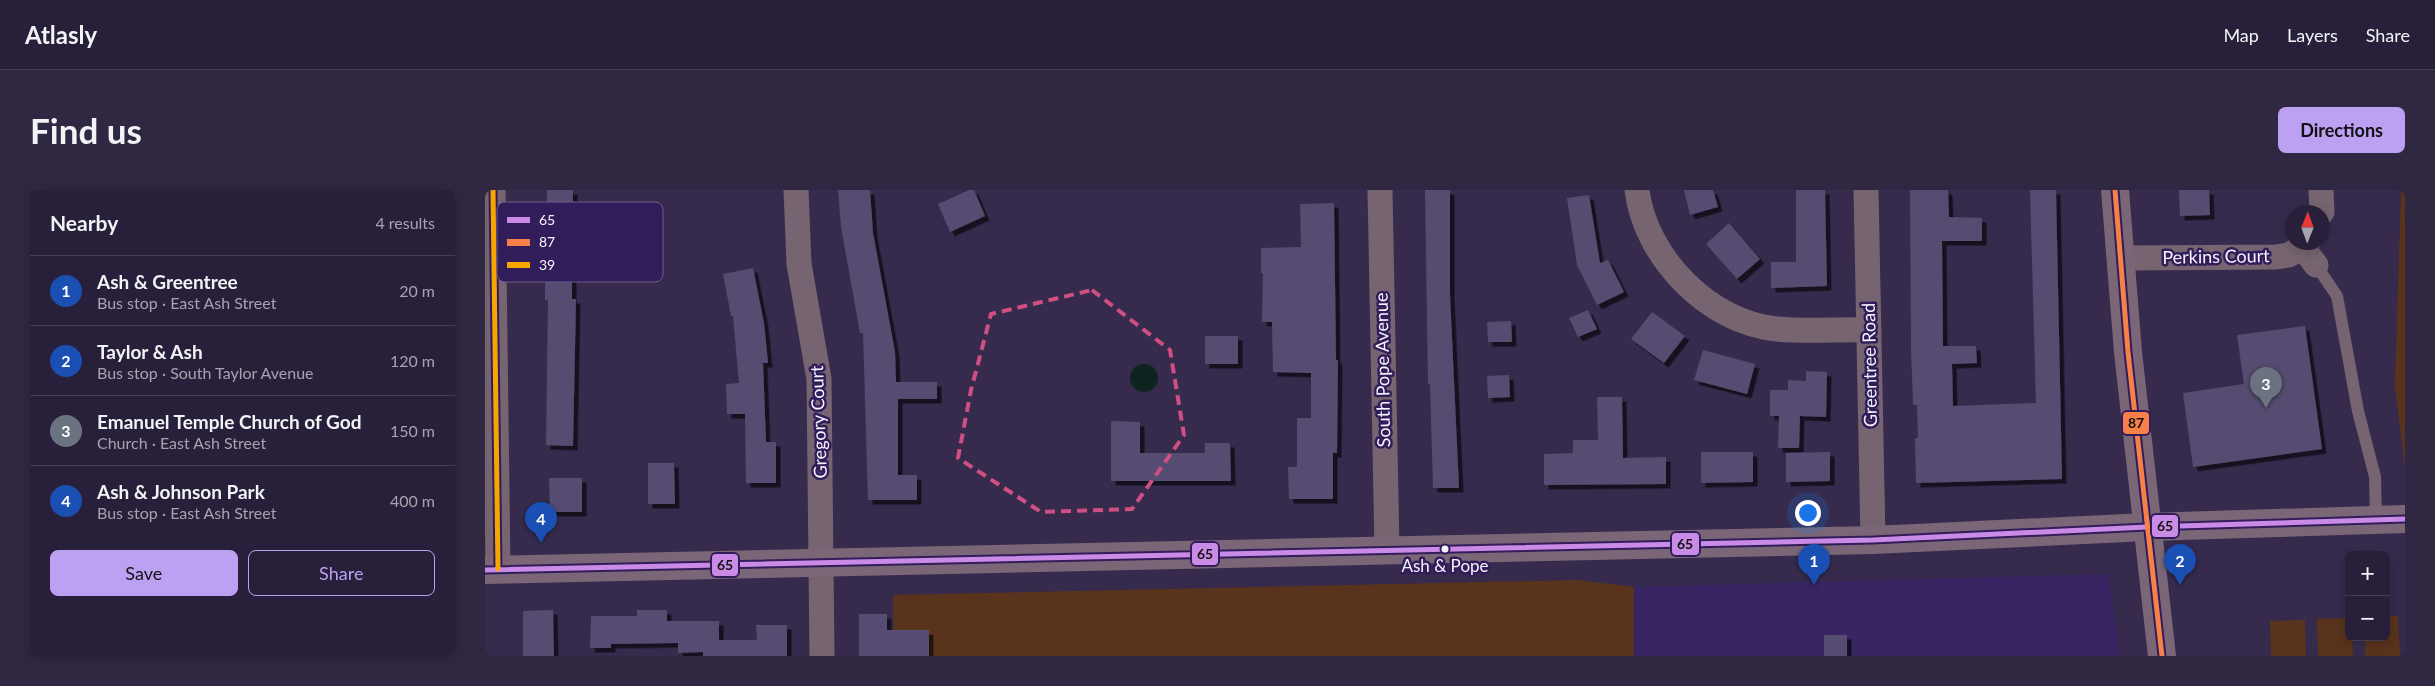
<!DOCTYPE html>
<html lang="en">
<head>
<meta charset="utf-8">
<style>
  :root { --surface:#28203a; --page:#302842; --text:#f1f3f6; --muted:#a5a3af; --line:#443e54; --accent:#bca0f2 }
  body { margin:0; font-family:Lato,sans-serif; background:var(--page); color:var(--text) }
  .controls { position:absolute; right:15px; bottom:15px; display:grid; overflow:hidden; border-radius:8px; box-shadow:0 2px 12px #0003 }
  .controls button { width:45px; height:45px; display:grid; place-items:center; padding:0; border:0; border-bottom:1px solid var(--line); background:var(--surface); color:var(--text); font:25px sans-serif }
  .compass { position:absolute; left:1800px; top:15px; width:45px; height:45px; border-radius:50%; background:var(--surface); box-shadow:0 2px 12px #0003; rotate:1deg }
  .you { position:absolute; left:1322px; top:322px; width:18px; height:18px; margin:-12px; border:4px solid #fff; border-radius:50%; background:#1a73e8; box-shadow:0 0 0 8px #1a73e833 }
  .badge { display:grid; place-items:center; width:32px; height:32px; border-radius:50%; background:var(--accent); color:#fff; font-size:16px; font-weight:700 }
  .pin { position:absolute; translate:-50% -41px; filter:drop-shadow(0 1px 2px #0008) }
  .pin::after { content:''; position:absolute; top:26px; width:18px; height:15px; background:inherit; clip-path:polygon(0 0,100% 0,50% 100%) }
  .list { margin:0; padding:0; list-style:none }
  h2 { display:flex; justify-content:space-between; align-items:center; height:65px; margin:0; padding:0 20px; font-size:21px }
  h2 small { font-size:16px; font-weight:400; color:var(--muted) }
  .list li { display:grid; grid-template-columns:32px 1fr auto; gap:15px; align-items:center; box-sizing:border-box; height:70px; padding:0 20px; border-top:1px solid var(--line) }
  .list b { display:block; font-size:19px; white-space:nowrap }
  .list p { margin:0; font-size:16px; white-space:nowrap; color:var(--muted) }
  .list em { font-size:16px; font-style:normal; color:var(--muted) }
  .actions { display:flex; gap:10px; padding:15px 20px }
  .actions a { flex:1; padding:11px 0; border:1px solid var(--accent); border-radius:8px; text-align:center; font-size:18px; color:var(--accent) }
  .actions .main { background:var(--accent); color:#111 }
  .map { position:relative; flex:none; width:1920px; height:466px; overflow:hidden; border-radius:8px }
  header { display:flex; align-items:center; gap:30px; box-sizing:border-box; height:70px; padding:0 25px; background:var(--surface); border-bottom:1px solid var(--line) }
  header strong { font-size:24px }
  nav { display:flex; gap:28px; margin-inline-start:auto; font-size:18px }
  .intro { display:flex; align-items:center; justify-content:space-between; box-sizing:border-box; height:120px; padding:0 30px }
  h1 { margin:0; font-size:35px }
  .button { padding:12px 22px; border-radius:8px; background:var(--accent); color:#111; font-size:18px; font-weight:700 }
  main { display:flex; gap:30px; padding:0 30px }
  aside { flex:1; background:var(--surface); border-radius:8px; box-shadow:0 2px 12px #0003 }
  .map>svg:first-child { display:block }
  .built { fill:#392464 }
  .green { fill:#59331c }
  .water { fill:#0e2420 }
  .building { fill:#574b6f; filter:url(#shadow) }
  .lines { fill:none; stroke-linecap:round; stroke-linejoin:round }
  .lane { stroke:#766570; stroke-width:12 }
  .street { stroke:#766570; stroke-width:25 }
  .secondary { stroke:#7a6677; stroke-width:28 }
  .bus-1-casing { stroke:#321d5b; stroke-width:9 }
  .bus-2-casing { stroke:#321d5b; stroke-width:9 }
  .bus-3-casing { stroke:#321d5b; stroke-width:9 }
  .bus-1 { stroke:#ca8be6; stroke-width:5 }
  .bus-2 { stroke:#f78048; stroke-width:5 }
  .bus-3 { stroke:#f7a600; stroke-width:5 }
  .marked { fill:none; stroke:#cf4f83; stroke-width:4; stroke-dasharray:10 6; stroke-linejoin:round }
  .bus-dot { fill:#f5f4fc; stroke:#321d5b; stroke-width:2 }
  .labels { text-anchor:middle; stroke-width:5; stroke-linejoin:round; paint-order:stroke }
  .bus-label { font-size:17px; fill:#f5f4fc; stroke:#321d5b }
  .street-label { font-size:18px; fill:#f5f4fc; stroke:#321d5b }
  .key { fill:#321d5b; stroke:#6c5e8b; stroke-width:1 }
  .key-label { font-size:14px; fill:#f5f4fc }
  .line-badge { stroke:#321d5b; stroke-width:2 }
  .pale-badge-label { font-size:14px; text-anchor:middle; font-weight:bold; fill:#111 }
</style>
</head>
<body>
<header>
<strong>Atlasly</strong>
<nav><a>Map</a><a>Layers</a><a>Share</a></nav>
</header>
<div class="intro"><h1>Find us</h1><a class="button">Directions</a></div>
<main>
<aside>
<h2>Nearby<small>4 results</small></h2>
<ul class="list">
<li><span class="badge" style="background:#1a4fb4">1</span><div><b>Ash &amp; Greentree</b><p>Bus stop · East Ash Street</p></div><em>20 m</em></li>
<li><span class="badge" style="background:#1a4fb4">2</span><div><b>Taylor &amp; Ash</b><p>Bus stop · South Taylor Avenue</p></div><em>120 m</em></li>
<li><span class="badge" style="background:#6b7280">3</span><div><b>Emanuel Temple Church of God</b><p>Church · East Ash Street</p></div><em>150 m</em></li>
<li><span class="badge" style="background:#1a4fb4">4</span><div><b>Ash &amp; Johnson Park</b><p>Bus stop · East Ash Street</p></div><em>400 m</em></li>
</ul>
<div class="actions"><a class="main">Save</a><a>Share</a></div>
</aside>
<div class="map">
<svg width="1920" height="466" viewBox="0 0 1920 466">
  <defs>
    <filter id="shadow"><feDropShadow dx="4.5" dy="4.5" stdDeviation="0" flood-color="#0009"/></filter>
  </defs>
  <rect width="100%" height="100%" fill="#362b4d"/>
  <path class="built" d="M1623 384 1635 466H1149V397Z"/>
  <g class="green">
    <path d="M1916 0H1920V279L1910 196Z"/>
    <path d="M1092 390 1149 397V466H409L408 405Z"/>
    <path d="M1913 426 1915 466H1880V447H1901V427Z"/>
    <path d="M1864 428V447H1867L1868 466H1833L1832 429Z"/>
    <path d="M1820 430 1821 466H1786L1785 431Z"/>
  </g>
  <circle class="water" cx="659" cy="188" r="14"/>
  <g class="building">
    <path d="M62 0H88V13H90V71H87V109H91L88 256 61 255 63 110H60V74H63Z"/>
    <path d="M353 0H385L388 43 410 162 411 192H452V209H413V285H432V310H383L378 143H375L356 37Z"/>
    <path d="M484 0H489L500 26 465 42 453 14Z"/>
    <path d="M940 0H965V105L974 298H948L945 194H943Z"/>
    <path d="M1199 0H1228L1233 17 1205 25Z"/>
    <path d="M1311 0H1340L1342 96 1286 98V72H1311Z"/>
    <path d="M1425 0H1463L1464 27 1497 28V51H1457L1458 156H1491L1492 173 1467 174 1468 216 1551 213 1545 0H1571L1577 289 1431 293 1430 248H1433L1432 215H1428L1426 157Z"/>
    <path d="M1694 0H1724L1725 25 1695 26Z"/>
    <path d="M1104 5 1115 73 1123 70 1139 102 1112 115 1092 75 1082 8Z"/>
    <path d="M849 13 851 170H853L852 263H848V309H804L803 277H812V228H826V183L788 182 787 132H777L778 83H776V58L816 57 815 14Z"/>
    <path d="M1244 33 1275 69 1252 89 1221 54Z"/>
    <path d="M268 78 279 133 283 173H278L281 252H291V293H261L260 224H242L241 194 254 193 248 126H246L238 84Z"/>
    <path d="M1103 120 1112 139 1093 147 1084 128Z"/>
    <path d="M1167 122 1200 146 1179 173 1146 149Z"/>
    <path d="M1026 131 1027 152H1003L1002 132Z"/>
    <path d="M1820 136 1837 259 1708 277 1698 203 1759 194 1752 145Z"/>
    <rect x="720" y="146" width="33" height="28"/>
    <path d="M1218 160 1270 174 1262 204 1209 190Z"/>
    <path d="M1321 181 1342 182 1341 227 1315 226 1314 258H1293L1294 226H1285V200H1303V190L1321 191Z"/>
    <path d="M1024 185 1025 207 1003 208 1002 186Z"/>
    <path d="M1112 207H1137L1138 268 1181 267V294L1059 295V264L1088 263V250H1113Z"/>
    <path d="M626 231 655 232V263H720V253H745L746 291H626Z"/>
    <path d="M1216 262H1268V292L1216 293Z"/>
    <path d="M1345 262V291L1301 292V263Z"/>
    <path d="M163 273H189L190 314H163Z"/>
    <path d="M64 288H97V322H65Z"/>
    <path d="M68 420 69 466H38V421Z"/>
    <path d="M152 420H182V431H234V450H272L271 435H302V466H218V462L193 463V453L126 454V458H105L106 426H152Z"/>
    <path d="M374 424H402V440H444V466H374Z"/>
    <rect x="1339" y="445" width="23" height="21"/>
  </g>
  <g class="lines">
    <path class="lane" d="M1831 75 1852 106 1873 221 1890 287 1891 330"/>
    <g class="street">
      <path d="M8 0 13 379"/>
      <path d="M311 0 314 74 334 189 337 466"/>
      <path d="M895 0 902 360"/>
      <path d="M1152 0C1160 67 1224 133 1292 139 1322 142 1354 139 1384 140"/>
      <path d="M1381 0 1388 350"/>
      <path d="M1836 0 1837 22"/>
      <path d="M1818 58 1831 75"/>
      <path d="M1636 68 1791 67 1804 65 1823 52"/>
    </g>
    <g class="secondary">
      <path d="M1630 0 1643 162 1677 466"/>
      <path d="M0 380 1388 350 1662 337 1920 329"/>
    </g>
    <g class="bus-1-casing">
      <path id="bus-1" d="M0 380 1388 350 1662 337 1920 329"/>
    </g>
    <g class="bus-2-casing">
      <path id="bus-2" d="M1630 0 1643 162 1677 466"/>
    </g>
    <g class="bus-3-casing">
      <path id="bus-3" d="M8 0 13 379"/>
    </g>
    <use href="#bus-1" class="bus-1"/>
    <use href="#bus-2" class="bus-2"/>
    <use href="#bus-3" class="bus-3"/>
  </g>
  <path class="marked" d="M607 100 685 160 699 245 647 319 556 322 473 268 486 200 506 124Z"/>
  <circle class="bus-dot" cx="960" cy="359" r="4.5"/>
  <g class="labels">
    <g class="bus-label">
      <text x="960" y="382">Ash &amp; Pope</text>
    </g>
    <g class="street-label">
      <text transform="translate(1731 67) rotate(-1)" y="6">Perkins Court</text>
      <text transform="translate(1385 175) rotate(-91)" y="6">Greentree Road</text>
      <text transform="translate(898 180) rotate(-91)" y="6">South Pope Avenue</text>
      <text transform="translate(334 232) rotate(-92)" y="6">Gregory Court</text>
    </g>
  </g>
  <rect x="12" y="12" width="166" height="80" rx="8" class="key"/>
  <rect x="22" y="27" width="23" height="6" fill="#ca8be6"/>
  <rect x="22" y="49" width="23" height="7" fill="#f78048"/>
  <rect x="22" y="72" width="23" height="6" fill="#f7a600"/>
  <g class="key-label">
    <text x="54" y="35">65</text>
    <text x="54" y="57">87</text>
    <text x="54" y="80">39</text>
  </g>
  <g class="line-badge">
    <rect x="1637" y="221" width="28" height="24" rx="5" fill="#f78048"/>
    <rect x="1666" y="324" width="28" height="24" rx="5" fill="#ca8be6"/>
    <rect x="1186" y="342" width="29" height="24" rx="5" fill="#ca8be6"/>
    <rect x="706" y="352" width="28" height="24" rx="5" fill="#ca8be6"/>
    <rect x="226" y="363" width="28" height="24" rx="5" fill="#ca8be6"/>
  </g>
  <g class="pale-badge-label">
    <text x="1651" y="238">87</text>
    <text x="1680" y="341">65</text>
    <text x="1200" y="359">65</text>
    <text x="720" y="369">65</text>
    <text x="240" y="380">65</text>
  </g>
</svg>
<div class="controls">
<button>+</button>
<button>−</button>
</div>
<svg class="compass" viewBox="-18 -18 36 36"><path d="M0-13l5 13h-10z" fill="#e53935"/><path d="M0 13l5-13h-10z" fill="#a5a3af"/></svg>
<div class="you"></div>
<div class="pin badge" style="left:1329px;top:395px;background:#1a4fb4">1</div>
<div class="pin badge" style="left:1695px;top:395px;background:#1a4fb4">2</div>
<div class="pin badge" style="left:1781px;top:218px;background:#6b7280">3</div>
<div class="pin badge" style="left:56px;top:353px;background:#1a4fb4">4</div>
</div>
</main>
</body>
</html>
